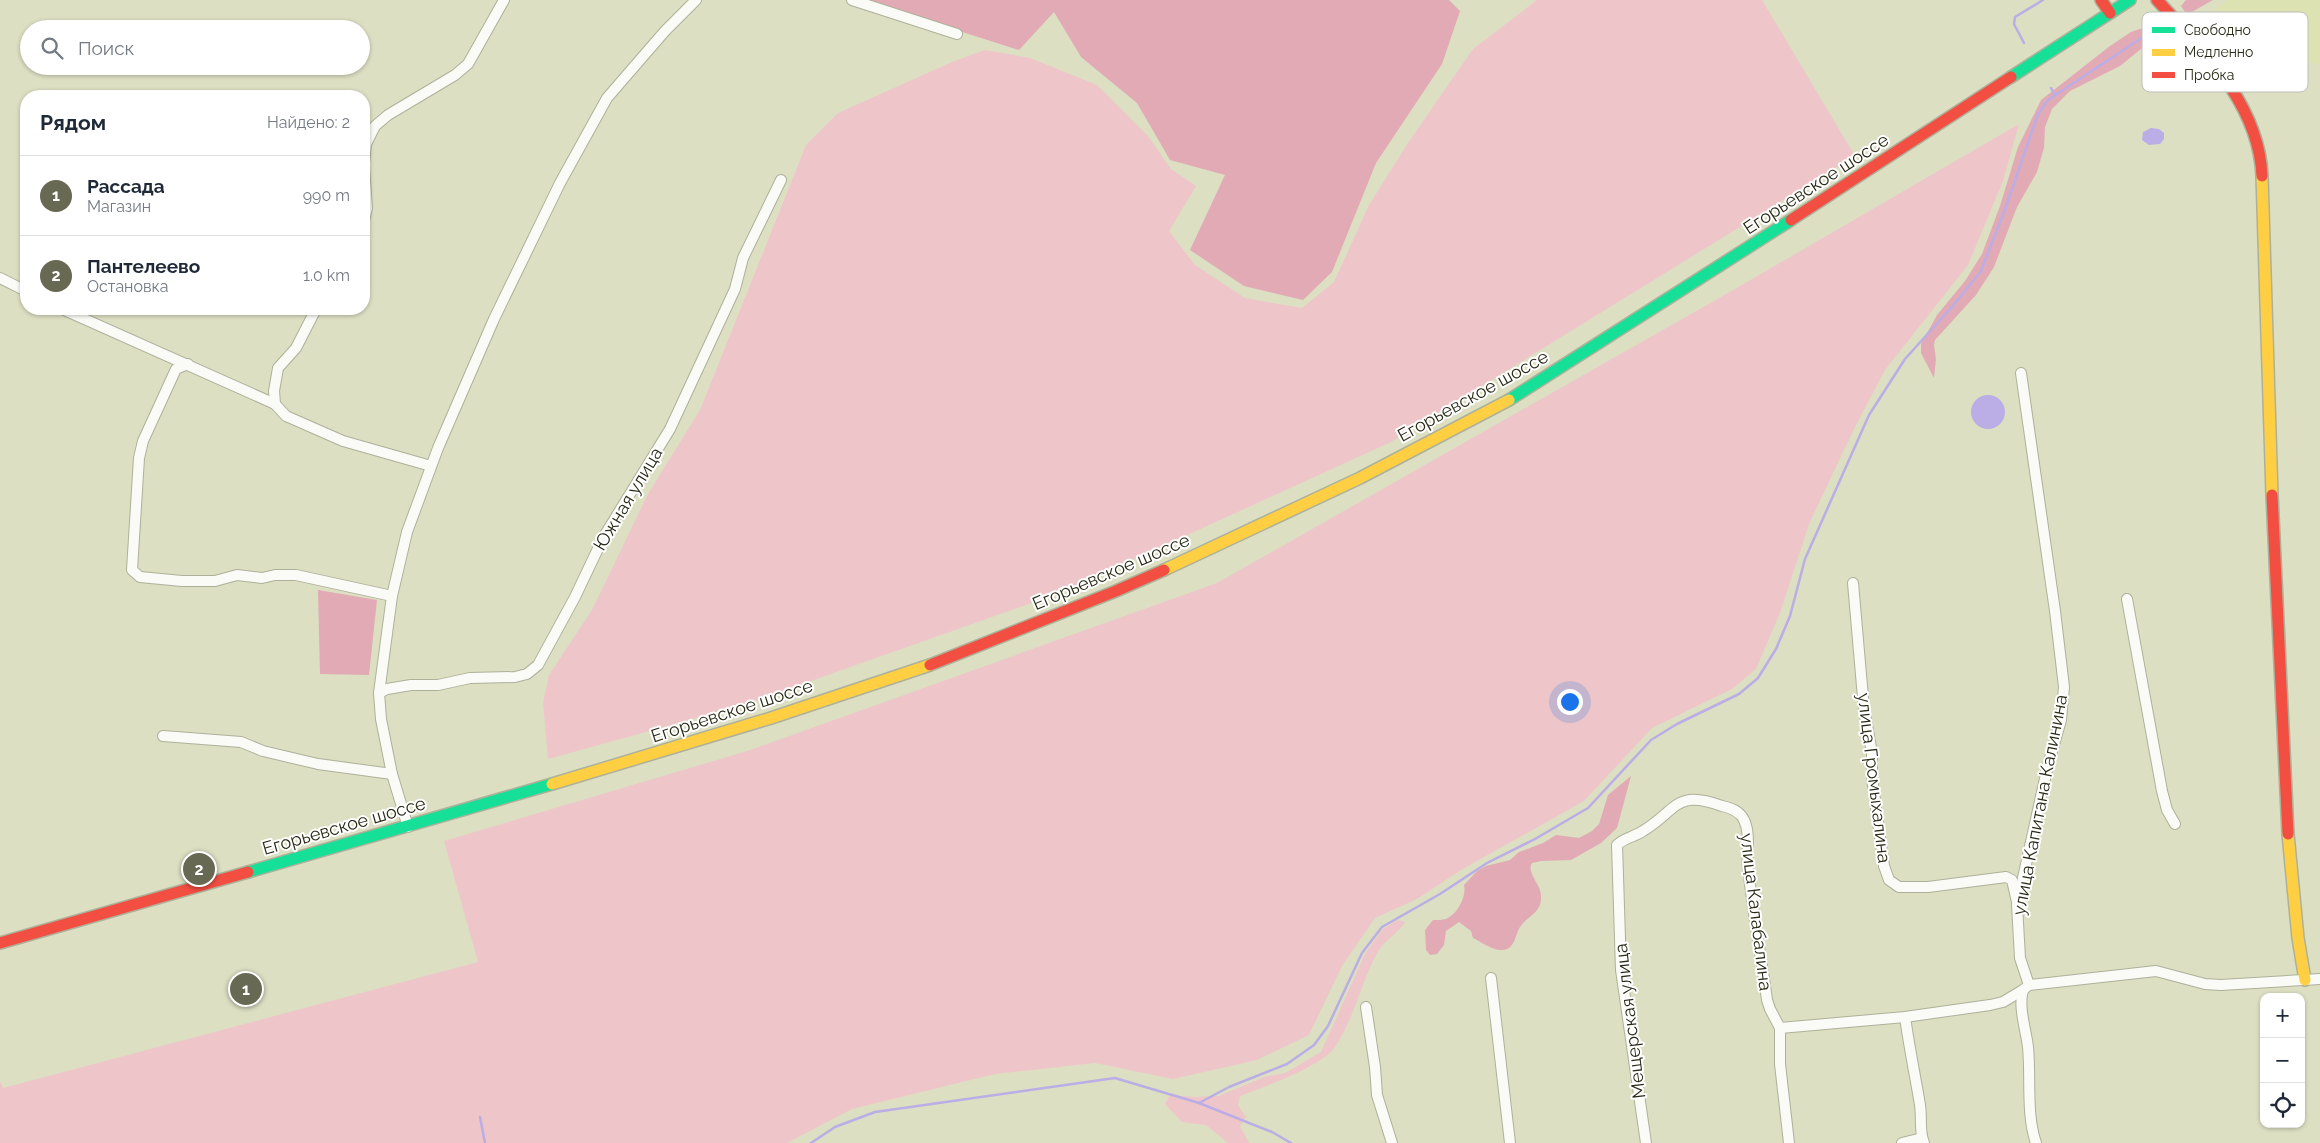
<!DOCTYPE html>
<html lang="ru">
<head>
<meta charset="utf-8">
<style>
  :root { --surface:#fff; --page:#f6f6f7; --text:#1f2937; --muted:#747a83; --line:#e0e1e3; --accent:#676952 }
  body { margin:0; font-family:Raleway,sans-serif; background:var(--page); color:var(--text) }
  .controls { position:absolute; right:15px; bottom:15px; display:grid; overflow:hidden; border-radius:10px; box-shadow:0 1px 4px #0004 }
  .controls button { width:45px; height:45px; display:grid; place-items:center; padding:0; border:0; border-bottom:1px solid var(--line); background:var(--surface); color:var(--text); font:25px sans-serif }
  .you { position:absolute; left:1569px; top:701px; width:18px; height:18px; margin:-12px; border:4px solid #fff; border-radius:50%; background:#1a73e8; box-shadow:0 0 0 8px #1a73e833 }
  .badge { display:grid; place-items:center; width:32px; height:32px; border-radius:50%; background:var(--accent); color:#fff; font-size:16px; font-weight:700 }
  .pin { position:absolute; translate:-50% -50%; border:2px solid #fff; box-shadow:0 1px 5px #0006 }
  .list { margin:0; padding:0; list-style:none }
  h2 { display:flex; justify-content:space-between; align-items:center; height:65px; margin:0; padding:0 20px; font-size:21px }
  h2 small { font-size:16px; font-weight:400; color:var(--muted) }
  .list li { display:grid; grid-template-columns:32px 1fr auto; gap:15px; align-items:center; box-sizing:border-box; height:80px; padding:0 20px; border-top:1px solid var(--line) }
  .list b { display:block; font-size:19px; white-space:nowrap }
  .list p { margin:0; font-size:16px; white-space:nowrap; color:var(--muted) }
  .list em { font-size:16px; font-style:normal; color:var(--muted) }
  .icon { flex:none; width:28px; height:28px; fill:none; stroke:currentColor; stroke-width:2; stroke-linecap:round; stroke-linejoin:round }
  .map { position:relative; flex:none; width:2320px; height:1143px; overflow:hidden }
  .search { position:absolute; background:var(--surface); box-shadow:0 1px 4px #0004; left:20px; top:20px; width:350px; height:55px; display:flex; align-items:center; gap:12px; box-sizing:border-box; padding:0 18px; border-radius:28px; color:var(--muted); font-size:19px }
  .panel { position:absolute; background:var(--surface); box-shadow:0 1px 4px #0004; left:20px; top:90px; width:350px; height:225px; border-radius:20px }
  .map>svg:first-child { display:block }
  .built { fill:#dde2b2 }
  .green { fill:#eec6c9 }
  .forest { fill:#e1aab5 }
  .water { fill:#bbade6 }
  .lines { fill:none; stroke-linecap:round; stroke-linejoin:round }
  .stream { stroke:#bbade6; stroke-width:2.5 }
  .street-casing { stroke:#aeb19a; stroke-width:12 }
  .fast-casing { stroke:#aeb19a; stroke-width:14 }
  .slow-casing { stroke:#aeb19a; stroke-width:14 }
  .jam-casing { stroke:#aeb19a; stroke-width:14 }
  .street { stroke:#fafaf6; stroke-width:10 }
  .fast { stroke:#16e098; stroke-width:11 }
  .slow { stroke:#ffcf43; stroke-width:11 }
  .jam { stroke:#f24e42; stroke-width:11 }
  .labels { text-anchor:middle; stroke-width:4; stroke-linejoin:round; paint-order:stroke }
  .street-label { font-size:18px; fill:#282a15; stroke:#fff }
  .key { fill:#fff; stroke:#bebfb9; stroke-width:1 }
  .key-label { font-size:14px; fill:#282a15 }
</style>
</head>
<body>
<div class="map">
<svg width="2320" height="1143" viewBox="0 0 2320 1143">
  <rect width="100%" height="100%" fill="#dcdfc2"/>
  <path class="built" d="M2228 0H2320V65L2313 63 2243 65 2227 60 2199 20Z"/>
  <g class="green">
    <path d="M1537 0H1762L1855 156 1391 442 1060 593 740 706 548 759 543 702 549 675 592 610 648 494 700 410 806 145 838 113 952 62 985 50 1030 58 1097 85 1148 136 1171 169 1196 186 1169 231 1195 265 1245 298 1302 308 1334 282 1369 205 1408 143 1473 49Z"/>
    <path d="M2019 124 2003 181 1968 265 1885 370 1855 427 1809 524 1780 613 1756 669 1732 689 1652 728 1584 801 1461 870 1417 899 1375 918 1342 966 1309 1035 1257 1060 1173 1079 1095 1063 995 1074 852 1109 787 1143H0V1081L3 1088 478 962 444 841 747 751 1217 583 1735 289Z"/>
    <path d="M1398 920 1405 922C1398 934 1384 940 1377 953 1361 983 1354 1019 1335 1047 1321 1067 1263 1087 1240 1096L1238 1105 1246 1117 1240 1126 1249 1143H1228L1206 1125 1182 1122 1165 1104 1170 1095 1194 1097 1219 1096 1264 1077 1285 1073 1321 1052 1365 954 1383 929Z"/>
  </g>
  <g class="forest">
    <path d="M862 0H1449L1460 11 1442 64 1376 163 1332 272 1303 300 1244 286 1190 250 1225 175 1170 160 1137 103 1081 57 1054 12 1019 50Z"/>
    <path d="M2186 0H2213L2190 13 2185 12 2181 6Z"/>
    <path d="M2157 23H2162L2166 28 2163 31 2120 66 2070 91 2052 109 2045 127 2044 148 2037 172 2017 207 1994 267 1976 295 1935 340 1934 345 1936 359 1934 378 1921 353V344L1937 315 1965 281 1982 254 2000 206 2018 147 2041 100 2110 46 2131 32Z"/>
    <path d="M318 590 377 600 369 675 320 674Z"/>
    <path d="M1631 776 1617 828 1601 843 1571 860 1541 861 1532 863C1526 873 1541 884 1541 896 1542 913 1528 915 1520 927 1515 935 1515 950 1502 950 1494 951 1481 942 1473 938L1471 931 1459 922 1446 931 1444 945 1437 954 1430 955 1426 950 1425 930 1433 920C1437 920 1443 920 1446 919 1457 915 1467 896 1464 885L1477 871 1486 866 1510 860 1519 852 1543 843 1556 835 1579 838 1592 831 1599 824 1608 795Z"/>
  </g>
  <g class="water">
    <path d="M2151 128 2159 129 2164 133V139L2160 144 2149 145 2142 140 2143 132Z"/>
    <circle cx="1988" cy="412" r="17"/>
  </g>
  <g class="lines">
    <g class="stream">
      <path d="M2024 43 2014 24 2015 17 2043 0"/>
      <path d="M2051 88 2055 95"/>
      <path d="M1199 1103 1229 1087 1287 1064 1314 1045 1328 1026 1362 953 1382 927 1440 894 1487 863 1535 839 1588 808 1651 740 1677 724 1739 694 1758 678 1776 649 1790 616 1805 559 1869 415 1905 359 1951 308 1981 271 2004 212 2038 114 2048 100 2158 27"/>
      <path d="M480 1117 485 1143"/>
      <path d="M811 1143 835 1127 875 1112 1115 1078 1199 1103 1272 1132 1291 1143"/>
    </g>
    <g class="street-casing">
      <g id="street">
        <path d="M852 0 957 34"/>
        <path d="M364 163 366 144 375 126 388 115 455 75 468 64 504 0"/>
        <path d="M364 167 367 208 364 221"/>
        <path d="M0 278 26 291"/>
        <path d="M62 309 275 404 286 416 343 441 431 466"/>
        <path d="M188 364 176 369 143 441 139 458 132 570 140 577 182 581H215L237 575 262 578 275 575H296L392 596"/>
        <path d="M2021 373 2055 611 2064 687 2061 720 2048 765 2017 905 2020 958 2029 985 2023 990C2018 1007 2026 1030 2028 1047 2031 1078 2026 1114 2036 1143"/>
        <path d="M275 404 274 391 278 368 296 348 316 309"/>
        <path d="M1853 583 1864 709 1872 753V778L1884 866 1889 880 1899 887H1928L2006 877 2012 880 2017 902"/>
        <path d="M2127 599 2162 791 2167 810 2175 824"/>
        <path d="M379 693 387 689 411 685H438L470 678 515 677 527 674 538 665 575 597 603 538 670 429 735 289 743 258 781 180"/>
        <path d="M163 736 241 742 263 751 318 764 392 774"/>
        <path d="M408 827 392 774 381 719 379 693 392 596 407 532 438 448 494 319 560 183 607 98 665 31 696 0"/>
        <path d="M1491 978 1510 1143"/>
        <path d="M2029 985 2156 971 2205 984 2221 985 2320 979"/>
        <path d="M1366 1007 1375 1067 1377 1095 1392 1143"/>
        <path d="M1905 1017C1909 1046 1915 1075 1920 1105 1922 1118 1919 1131 1924 1143"/>
        <path d="M1780 1028 1905 1017 1990 1005 2003 1002 2023 990"/>
        <path d="M1646 1143 1621 970 1617 845C1624 838 1634 837 1643 831 1678 810 1674 789 1722 806 1731 808 1740 811 1744 820 1751 834 1746 853 1748 868 1753 912 1761 956 1767 1000L1770 1009 1780 1028V1064L1789 1143"/>
        <path d="M1902 1143 1922 1138"/>
      </g>
    </g>
    <g class="fast-casing">
      <g id="fast">
        <path d="M2011 77 2130 0"/>
        <path d="M1509 400 1791 220"/>
        <path d="M248 872 552 784"/>
      </g>
    </g>
    <g class="slow-casing">
      <g id="slow">
        <path d="M2262 176 2272 495"/>
        <path d="M1164 570 1360 478 1509 400"/>
        <path d="M552 784 771 718 930 665"/>
        <path d="M2288 834 2298 938 2305 980"/>
      </g>
    </g>
    <g class="jam-casing">
      <g id="jam">
        <path d="M2101 0 2110 13"/>
        <path d="M2157 0C2203 50 2259 104 2262 176"/>
        <path d="M1791 220 2011 77"/>
        <path d="M2272 495 2288 834"/>
        <path d="M930 665 1116 591 1164 570"/>
        <path d="M0 943 248 872"/>
      </g>
    </g>
    <use href="#street" class="street"/>
    <use href="#fast" class="fast"/>
    <use href="#slow" class="slow"/>
    <use href="#jam" class="jam"/>
  </g>
  <g class="labels">
    <g class="street-label">
      <text transform="translate(1816 184) rotate(-33)" y="6">Егорьевское шоссе</text>
      <text transform="translate(1473 396) rotate(-29)" y="6">Егорьевское шоссе</text>
      <text transform="translate(628 499) rotate(-59)" y="6">Южная улица</text>
      <text transform="translate(1111 572) rotate(-23)" y="6">Егорьевское шоссе</text>
      <text transform="translate(732 711) rotate(-18)" y="6">Егорьевское шоссе</text>
      <text transform="translate(1874 778) rotate(83)" y="6">улица Громыхалина</text>
      <text transform="translate(2040 805) rotate(-79)" y="6">улица Капитана Калинина</text>
      <text transform="translate(344 826) rotate(-16)" y="6">Егорьевское шоссе</text>
      <text transform="translate(1756 912) rotate(83)" y="6">улица Калабалина</text>
      <text transform="translate(1630 1021) rotate(-97)" y="6">Мещерская улица</text>
    </g>
  </g>
  <rect x="2142" y="12" width="166" height="80" rx="8" class="key"/>
  <rect x="2152" y="27" width="23" height="6" fill="#16e098"/>
  <rect x="2152" y="49" width="23" height="7" fill="#ffcf43"/>
  <rect x="2152" y="72" width="23" height="6" fill="#f24e42"/>
  <g class="key-label">
    <text x="2184" y="35">Свободно</text>
    <text x="2184" y="57">Медленно</text>
    <text x="2184" y="80">Пробка</text>
  </g>
</svg>
<div class="controls">
<button>+</button>
<button>−</button>
<button><svg class="icon" aria-label="locate" viewBox="0 0 24 24"><circle cx="12" cy="12" r="6"/><path d="M12 2v4M12 18v4M2 12h4M18 12h4"/></svg></button>
</div>
<div class="you"></div>
<div class="pin badge" style="left:246px;top:989px">1</div>
<div class="pin badge" style="left:199px;top:869px">2</div>
<div class="search"><svg class="icon" aria-label="search" viewBox="0 0 24 24"><circle cx="10" cy="10" r="6"/><path d="M15 15l6 6"/></svg>Поиск</div>
<section class="panel">
<h2>Рядом<small>Найдено: 2</small></h2>
<ul class="list">
<li><span class="badge">1</span><div><b>Рассада</b><p>Магазин</p></div><em>990 m</em></li>
<li><span class="badge">2</span><div><b>Пантелеево</b><p>Остановка</p></div><em>1.0 km</em></li>
</ul>
</section>
</div>
</body>
</html>
